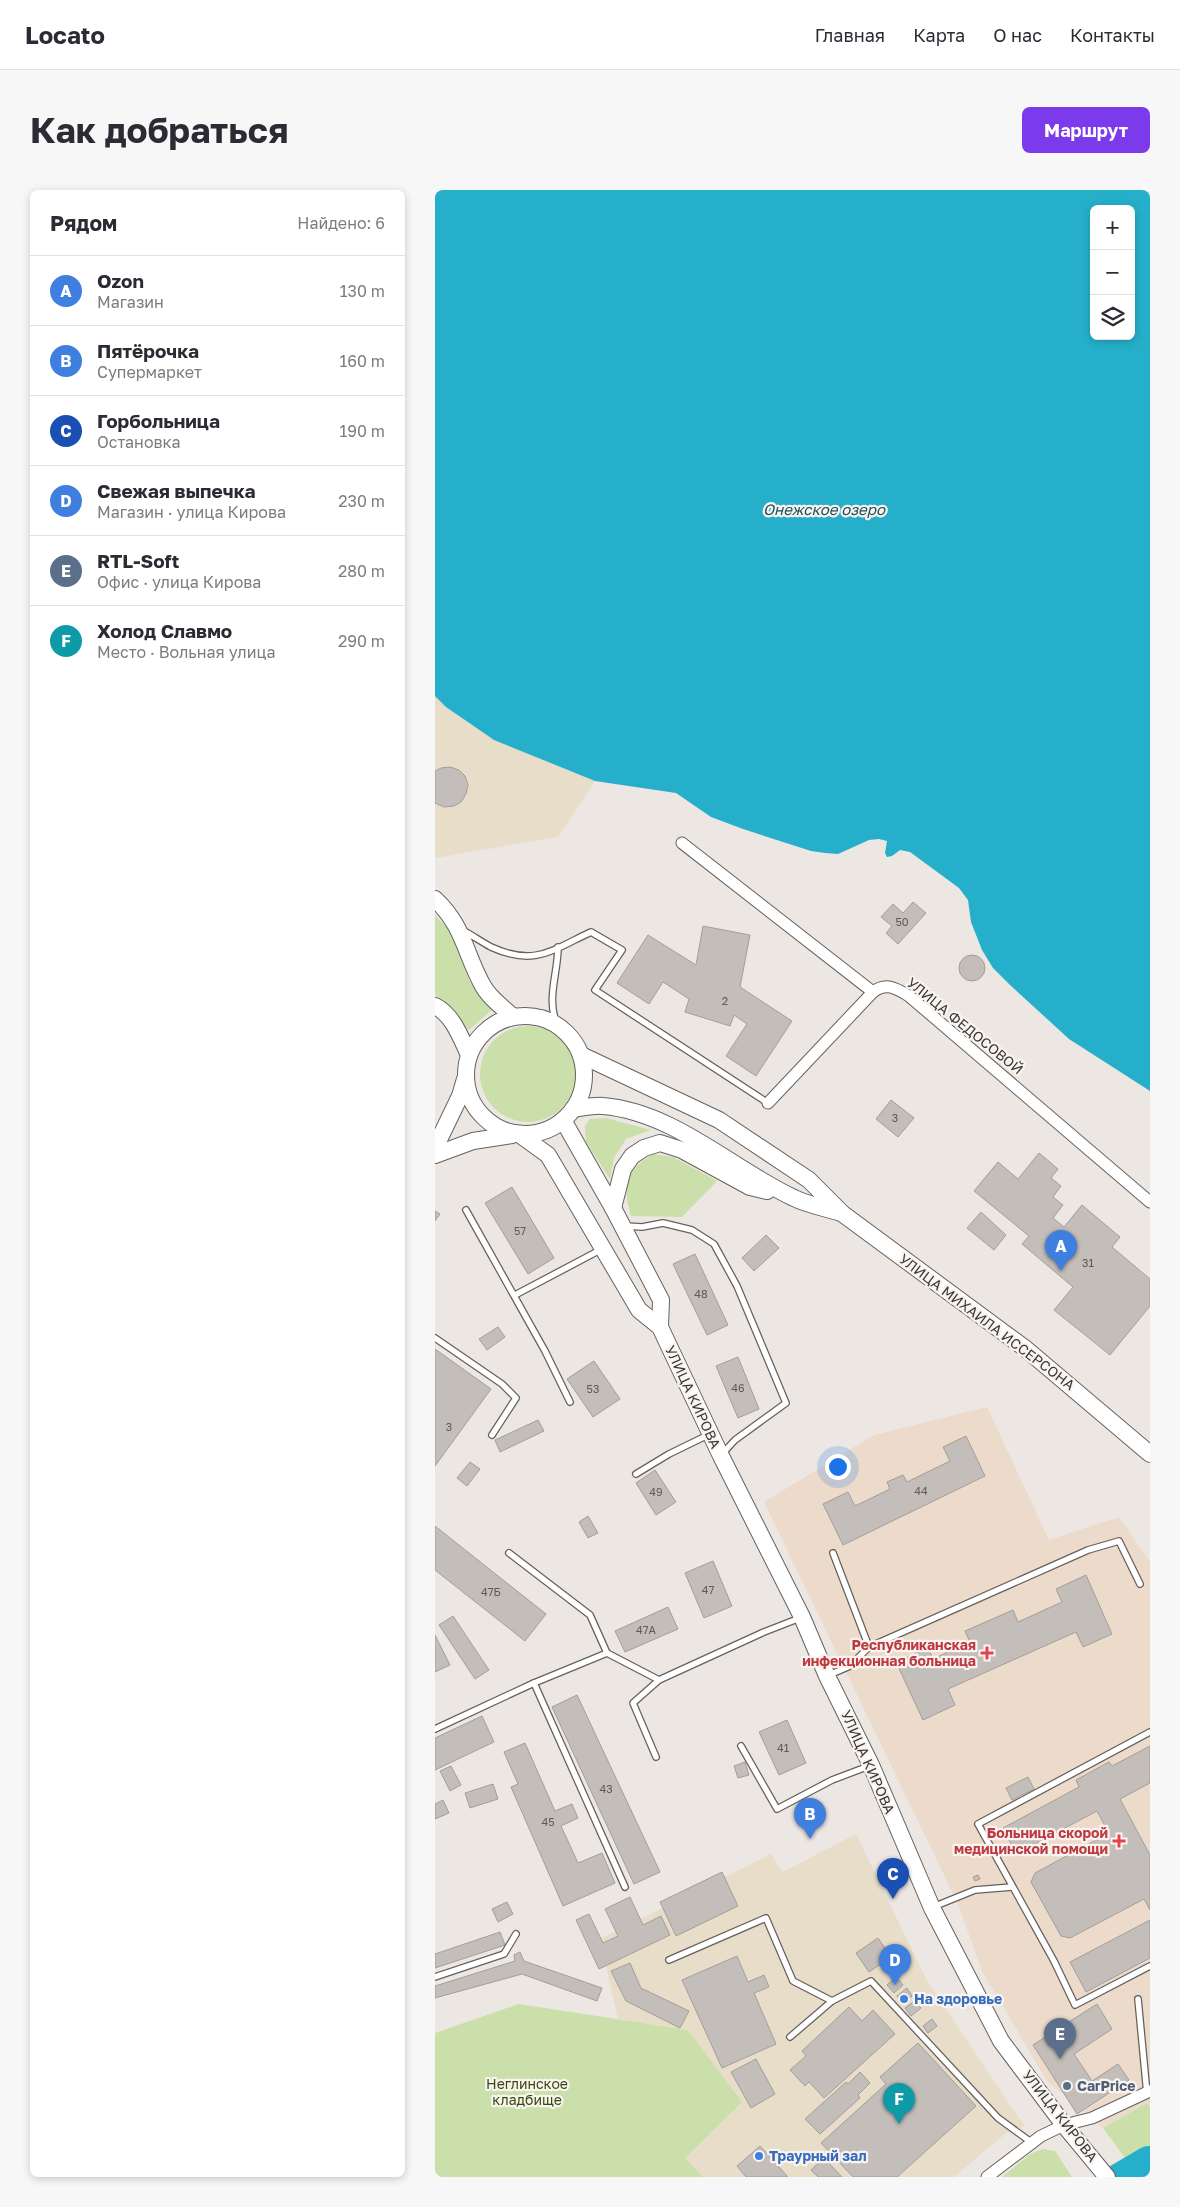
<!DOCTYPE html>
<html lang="ru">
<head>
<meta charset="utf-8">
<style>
  :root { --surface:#fff; --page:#f7f7f7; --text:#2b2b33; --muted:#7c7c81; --line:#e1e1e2; --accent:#7c3aed }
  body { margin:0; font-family:"Golos Text",sans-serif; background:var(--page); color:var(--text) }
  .controls { position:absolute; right:15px; top:15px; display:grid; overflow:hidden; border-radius:8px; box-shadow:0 2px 8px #0003 }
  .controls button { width:45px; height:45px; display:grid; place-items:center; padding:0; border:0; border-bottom:1px solid var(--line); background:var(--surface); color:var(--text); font:25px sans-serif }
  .you { position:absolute; left:402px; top:1276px; width:18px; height:18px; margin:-12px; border:4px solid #fff; border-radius:50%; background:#1a73e8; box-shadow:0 0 0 8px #1a73e833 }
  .badge { display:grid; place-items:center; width:32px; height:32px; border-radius:50%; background:var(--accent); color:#fff; font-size:16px; font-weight:700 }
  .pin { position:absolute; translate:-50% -41px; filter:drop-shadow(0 1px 2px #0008) }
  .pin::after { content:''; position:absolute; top:26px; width:18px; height:15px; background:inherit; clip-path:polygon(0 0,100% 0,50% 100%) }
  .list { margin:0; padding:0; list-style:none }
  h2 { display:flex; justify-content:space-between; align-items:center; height:65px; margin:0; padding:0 20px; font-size:21px }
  h2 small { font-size:16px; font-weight:400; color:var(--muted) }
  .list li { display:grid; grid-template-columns:32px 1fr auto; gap:15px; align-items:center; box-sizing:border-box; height:70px; padding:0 20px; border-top:1px solid var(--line) }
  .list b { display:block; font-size:19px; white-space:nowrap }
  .list p { margin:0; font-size:16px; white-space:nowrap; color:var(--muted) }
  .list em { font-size:16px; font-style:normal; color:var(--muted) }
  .icon { flex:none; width:28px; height:28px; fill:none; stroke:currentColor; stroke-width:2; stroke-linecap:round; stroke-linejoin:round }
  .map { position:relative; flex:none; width:715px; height:1987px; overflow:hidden; border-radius:8px }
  header { display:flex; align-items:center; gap:30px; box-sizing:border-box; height:70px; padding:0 25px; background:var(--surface); border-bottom:1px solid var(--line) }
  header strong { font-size:24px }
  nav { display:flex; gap:28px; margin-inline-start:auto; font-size:18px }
  .intro { display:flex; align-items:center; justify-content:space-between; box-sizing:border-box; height:120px; padding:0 30px }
  h1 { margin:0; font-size:35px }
  .button { padding:12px 22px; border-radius:8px; background:var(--accent); color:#fff; font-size:18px; font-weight:700 }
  main { display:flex; gap:30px; padding:0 30px }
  aside { flex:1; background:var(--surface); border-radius:8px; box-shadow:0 2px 8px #0003 }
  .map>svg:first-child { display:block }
  .commercial { fill:#ecdbca }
  .industrial { fill:#e7ddc8 }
  .green { fill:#cbdfab }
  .water { fill:#25afca; fill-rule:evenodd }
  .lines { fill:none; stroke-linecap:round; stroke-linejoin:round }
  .river { stroke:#25afca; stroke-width:28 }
  .building { fill:#c4beba; stroke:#a39e9a }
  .lane-casing { stroke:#66615d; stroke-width:8 }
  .street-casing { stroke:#66615d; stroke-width:13 }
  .secondary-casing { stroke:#66615d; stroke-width:18 }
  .lane { stroke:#fff; stroke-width:5.5 }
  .street { stroke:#fff; stroke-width:11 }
  .secondary { stroke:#fff; stroke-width:16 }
  .health-dot { fill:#e0444e; stroke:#f9f4ef; stroke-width:2 }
  .shop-dot { fill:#3f7fe0; stroke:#f9f4ef; stroke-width:2 }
  .service-dot { fill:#5c6f8a; stroke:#f9f4ef; stroke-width:2 }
  .labels { text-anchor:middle; stroke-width:4.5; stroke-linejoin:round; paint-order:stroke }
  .number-label { font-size:11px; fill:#5d5a58 }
  .street-label { font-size:14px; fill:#3b3937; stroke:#f9f4ef }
  .health-label { font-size:14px; font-weight:bold; fill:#be3a42; stroke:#f9f4ef; text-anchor:end }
  .shop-label { font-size:14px; font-weight:bold; fill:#366cbe; stroke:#f9f4ef; text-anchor:start }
  .park-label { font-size:14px; fill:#374a0c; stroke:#f9f4ef }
  .service-label { font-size:14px; font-weight:bold; fill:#4e5e75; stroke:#f9f4ef; text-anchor:start }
  .water-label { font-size:15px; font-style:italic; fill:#1b505c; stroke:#f9f4ef }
</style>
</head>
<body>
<header>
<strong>Locato</strong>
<nav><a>Главная</a><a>Карта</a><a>О нас</a><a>Контакты</a></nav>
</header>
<div class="intro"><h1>Как добраться</h1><a class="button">Маршрут</a></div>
<main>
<aside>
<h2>Рядом<small>Найдено: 6</small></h2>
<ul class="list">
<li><span class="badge" style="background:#3f7fe0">A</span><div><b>Ozon</b><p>Магазин</p></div><em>130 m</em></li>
<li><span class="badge" style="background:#3f7fe0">B</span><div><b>Пятёрочка</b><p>Супермаркет</p></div><em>160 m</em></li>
<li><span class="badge" style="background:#1a4fb4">C</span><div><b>Горбольница</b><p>Остановка</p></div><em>190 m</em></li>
<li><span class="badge" style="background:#3f7fe0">D</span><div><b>Свежая выпечка</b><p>Магазин · улица Кирова</p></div><em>230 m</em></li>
<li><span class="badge" style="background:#5c6f8a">E</span><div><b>RTL-Soft</b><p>Офис · улица Кирова</p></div><em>280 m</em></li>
<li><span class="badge" style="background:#0f9aa8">F</span><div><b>Холод Славмо</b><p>Место · Вольная улица</p></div><em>290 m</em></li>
</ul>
</aside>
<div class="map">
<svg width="715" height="1987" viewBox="0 0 715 1987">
  <rect width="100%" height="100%" fill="#ece7e2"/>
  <path class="commercial" d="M552 1217 614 1350 684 1327 715 1372V1916L712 1913 668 1938 612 1891 547 1781 523 1714 329 1312 439 1245Z"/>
  <g class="industrial">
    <path d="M0 506 11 517 59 550 160 591 123 647 0 668Z"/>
    <path d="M421 1644 491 1789 574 1914 590 1936 570 1944 519 1987H268L250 1968 253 1840 183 1829 165 1749 336 1664 348 1682Z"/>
  </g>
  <g class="green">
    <path d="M0 725 12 738 22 754 35 792 58 819 34 840 15 818 0 805Z"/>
    <circle cx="93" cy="884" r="48"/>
    <path d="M171 928 216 940 191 949 179 968 175 989 151 952 150 936 155 929Z"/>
    <path d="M218 964 238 967 282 991 247 1027 196 1026C187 993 189 982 218 964Z"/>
    <path d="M84 1814 253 1840 307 1912 250 1968 268 1987H0V1843Z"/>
    <path d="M712 1913 715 1917V1987H704L668 1938Z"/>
    <path d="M608 1959 620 1961 637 1987H567L595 1964Z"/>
  </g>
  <path class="water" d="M0 0H715V901L634 849 574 794 558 778 547 760 536 732 533 710 524 698 475 662 465 660 457 666 452 667 450 663 452 651 444 649 434 650 403 664 390 663 376 661 308 639 276 627 241 603 160 591 59 550 11 517 0 506ZM659 19H696V146H659Z"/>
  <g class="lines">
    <path class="river" d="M684 1987 713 1970 715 1971"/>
  </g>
  <g class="building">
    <path d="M15 577 24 580 30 586 33 595 31 604 26 612 19 616 9 617 0 613V581L6 578Z"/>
    <path d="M478 712 491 723 463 754 451 743 457 736 446 727 458 714 468 723Z"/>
    <path d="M268 736 315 745 305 797 357 831 321 886 291 866 312 834 299 825 295 836 250 822 254 809 228 792 214 814 182 793 213 745 261 775Z"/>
    <circle cx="537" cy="778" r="13"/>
    <path d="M456 910 479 928 463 947 441 929Z"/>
    <path d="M604 963 623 979 616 988 626 996 618 1007 628 1015 618 1028 629 1037 647 1015 685 1047 677 1057 715 1089V1116L675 1165 619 1120 638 1097 587 1054 594 1046 539 1001 563 972 583 989Z"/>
    <path d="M77 997 119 1068 93 1084 50 1013Z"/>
    <path d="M0 1021 5 1024 0 1031Z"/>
    <path d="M546 1022 571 1045 559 1060 532 1038Z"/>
    <path d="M331 1045 344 1058 319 1081 307 1068Z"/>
    <path d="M260 1064 293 1135 272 1145 238 1074Z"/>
    <path d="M63 1137 70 1147 52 1160 44 1149Z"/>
    <path d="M0 1159 56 1199 0 1276Z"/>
    <path d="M303 1167 324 1219 303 1228 281 1176Z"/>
    <path d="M159 1171 185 1209 158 1227 132 1189Z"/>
    <path d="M103 1230 109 1241 65 1262 60 1250Z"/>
    <path d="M531 1246 550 1286 408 1355 388 1314 413 1302 420 1316 455 1299 452 1292 468 1285 472 1292 515 1271 508 1257Z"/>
    <path d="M35 1272 45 1279 32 1296 22 1288Z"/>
    <path d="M220 1280 241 1312 221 1325 201 1293Z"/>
    <path d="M153 1326 163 1343 153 1348 144 1332Z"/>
    <path d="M0 1336 111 1424 90 1451 0 1380Z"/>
    <path d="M278 1371 297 1416 269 1428 250 1383Z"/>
    <path d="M651 1385 677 1444 648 1457 641 1442 513 1499 520 1515 488 1530 461 1472 493 1458 498 1469 535 1452 530 1441 578 1420 583 1432 627 1412 621 1399Z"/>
    <path d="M233 1417 243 1439 190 1462 180 1441Z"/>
    <path d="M18 1426 54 1480 40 1489 4 1435Z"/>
    <path d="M0 1445 15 1475 0 1482Z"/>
    <path d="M142 1505 225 1682 199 1694 117 1517Z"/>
    <path d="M47 1526 59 1552 0 1580V1548Z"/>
    <path d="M352 1530 371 1573 344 1585 324 1542Z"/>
    <path d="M90 1553 120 1621 137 1614 143 1628 126 1636 143 1673 167 1663 180 1693 128 1716 76 1597 83 1594 69 1562Z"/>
    <path d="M715 1556V1593L685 1609 715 1665V1720L709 1709 635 1748 626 1746 596 1692 600 1683 674 1643 662 1621 581 1664 568 1638 644 1597 641 1590 674 1572 677 1576Z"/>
    <path d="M310 1572 314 1585 303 1588 299 1576Z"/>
    <path d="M16 1576 26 1595 15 1601 5 1581Z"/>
    <path d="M593 1587 599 1599 577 1610 571 1598Z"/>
    <path d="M58 1594 63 1609 35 1618 30 1603Z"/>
    <path d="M8 1610 14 1623 0 1629V1614Z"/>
    <path d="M287 1682 303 1716 241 1746 225 1712Z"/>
    <path d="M543 1685 545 1689 540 1691 538 1687Z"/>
    <path d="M195 1707 208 1735 226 1726 235 1745 164 1779 141 1730 154 1724 168 1753 183 1746 170 1719Z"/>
    <path d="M72 1712 78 1724 63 1732 57 1719Z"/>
    <path d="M715 1730V1768L651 1802 635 1772Z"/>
    <path d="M65 1742 70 1755 0 1778V1764Z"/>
    <path d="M443 1748 456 1767 434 1782 421 1763Z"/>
    <path d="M85 1762 89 1771 167 1798 162 1811 87 1784 0 1808V1796L80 1771 79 1765Z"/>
    <path d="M302 1766 313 1792 329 1785 334 1797 319 1803 341 1854 287 1878 247 1790Z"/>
    <path d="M195 1773 206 1798 254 1821 245 1838 191 1811 176 1781Z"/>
    <path d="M461 1787 468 1795 459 1803 452 1795Z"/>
    <path d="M472 1798 477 1806 468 1813 462 1806Z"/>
    <path d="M480 1811 486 1818 476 1826 470 1818Z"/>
    <path d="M662 1814 677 1839 639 1864 657 1891 683 1874 694 1890 642 1924 598 1855Z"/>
    <path d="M414 1817 427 1831 438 1820 460 1844 389 1908 374 1892 370 1896 355 1880 371 1866 367 1861Z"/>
    <path d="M497 1829 502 1836 493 1843 488 1836Z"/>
    <path d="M483 1853 541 1916 462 1987H418L386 1953 451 1894 445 1887Z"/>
    <path d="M321 1869 340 1904 316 1918 296 1882Z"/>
    <path d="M425 1882 435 1893 423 1905 425 1908 385 1944 370 1929 411 1892 413 1894Z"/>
    <path d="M325 1956 353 1987H311L302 1976Z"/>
    <path d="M389 1968 407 1987H383L376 1980Z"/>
  </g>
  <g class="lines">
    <g class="lane-casing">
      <g id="lane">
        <path d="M29 741C38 746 47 752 56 757 100 777 117 760 156 742L187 760 160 800 333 913"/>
        <path d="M122 835C111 808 123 784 123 757"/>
        <path d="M31 1020 110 1161 135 1212"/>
        <path d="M191 1036 207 1037 228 1033 257 1040 279 1054 302 1096 351 1213 300 1250 287 1264"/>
        <path d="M80 1105 167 1059"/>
        <path d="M0 1148 67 1194 81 1208 57 1245"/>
        <path d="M201 1284 234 1264 273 1245"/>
        <path d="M74 1363 155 1425 172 1463"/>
        <path d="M398 1363 434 1457"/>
        <path d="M394 1485 415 1476 434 1457 653 1360 684 1351 705 1394"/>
        <path d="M99 1493 190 1697"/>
        <path d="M0 1539 99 1493 172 1463 224 1490 329 1442 365 1428"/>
        <path d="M715 1542 543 1634 619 1771 640 1815 715 1776"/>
        <path d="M306 1556 342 1619 397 1590 434 1576"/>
        <path d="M221 1567 198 1513 224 1490"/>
        <path d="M498 1717 540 1700 577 1697"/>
        <path d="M234 1770 331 1728 358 1791 397 1811"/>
        <path d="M0 1787 69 1764 81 1744"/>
        <path d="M703 1809 712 1904"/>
        <path d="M355 1847 397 1811 436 1791 563 1928 596 1952"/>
      </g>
    </g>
    <g class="street-casing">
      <g id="street">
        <path d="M247 653 438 802"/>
        <path d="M333 913 438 802C451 792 461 798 474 806L715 1012"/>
        <path d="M552 1987 606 1946 629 1935 657 1928 715 1901"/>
      </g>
    </g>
    <g class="secondary-casing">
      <g id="secondary">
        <path d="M0 709C29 736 30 764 48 796 55 809 68 817 78 827"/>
        <path d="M0 816C18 825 26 848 34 865"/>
        <circle cx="90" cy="885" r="59"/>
        <path d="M146 865 284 930 374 990 408 1024 591 1159 715 1264"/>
        <path d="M138 919C147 918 159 915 168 916 239 922 297 979 359 1008 373 1015 391 1018 406 1023"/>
        <path d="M128 930 178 1018 226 1110 225 1137"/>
        <path d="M84 944 113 965 204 1120 225 1137 286 1266 367 1427 392 1486 436 1575 497 1718 566 1851 629 1935 672 1987"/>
        <path d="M0 958 25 906 30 889"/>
        <path d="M0 965 38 951 77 945"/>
        <path d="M178 1018 188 979 197 966 209 958 225 953 247 960 315 997 332 1001"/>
      </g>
    </g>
    <use href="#lane" class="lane"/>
    <use href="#street" class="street"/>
    <use href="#secondary" class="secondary"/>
  </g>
  <g class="health-dot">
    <path d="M549.5 1455.5h5v5h5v5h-5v5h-5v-5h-5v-5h5z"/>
    <path d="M681.5 1643.5h5v5h5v5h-5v5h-5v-5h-5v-5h5z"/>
  </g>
  <g class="shop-dot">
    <circle cx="469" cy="1809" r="5"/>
    <circle cx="324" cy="1966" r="5"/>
  </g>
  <circle class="service-dot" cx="632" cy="1896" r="5"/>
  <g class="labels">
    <g class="number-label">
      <text x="467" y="736">50</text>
      <text x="290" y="815">2</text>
      <text x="460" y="932">3</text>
      <text x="85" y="1045">57</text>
      <text x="653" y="1077">31</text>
      <text x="266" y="1108">48</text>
      <text x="303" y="1202">46</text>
      <text x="158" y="1203">53</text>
      <text x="14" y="1241">3</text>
      <text x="486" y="1305">44</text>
      <text x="221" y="1306">49</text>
      <text x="273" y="1404">47</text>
      <text x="56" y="1406">47Б</text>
      <text x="211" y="1444">47А</text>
      <text x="348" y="1562">41</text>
      <text x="171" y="1603">43</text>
      <text x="113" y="1636">45</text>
    </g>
    <g class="street-label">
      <text transform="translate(530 836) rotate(39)" y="5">УЛИЦА ФЕДОСОВОЙ</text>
      <text transform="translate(552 1132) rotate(37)" y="5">УЛИЦА МИХАИЛА ИССЕРСОНА</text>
      <text transform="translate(258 1207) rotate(65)" y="5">УЛИЦА КИРОВА</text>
      <text transform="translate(433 1572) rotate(66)" y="5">УЛИЦА КИРОВА</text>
      <text transform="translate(625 1926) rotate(52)" y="5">УЛИЦА КИРОВА</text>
    </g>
    <g class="health-label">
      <text x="541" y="1460">Республиканская<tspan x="541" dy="16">инфекционная больница</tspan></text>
      <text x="673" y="1648">Больница скорой<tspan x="673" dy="16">медицинской помощи</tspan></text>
    </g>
    <g class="shop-label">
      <text x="479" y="1814">На здоровье</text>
      <text x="334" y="1971">Траурный зал</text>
    </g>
    <g class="park-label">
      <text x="92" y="1899">Неглинское<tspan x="92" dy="16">кладбище</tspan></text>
    </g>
    <g class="service-label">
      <text x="642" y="1901">CarPrice</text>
    </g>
    <g class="water-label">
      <text x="389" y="325">Онежское озеро</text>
    </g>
  </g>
</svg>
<div class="controls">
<button>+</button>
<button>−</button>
<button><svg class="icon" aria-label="layers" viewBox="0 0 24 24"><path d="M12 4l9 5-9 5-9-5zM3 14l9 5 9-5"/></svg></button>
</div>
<div class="you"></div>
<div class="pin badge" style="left:626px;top:1081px;background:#3f7fe0">A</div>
<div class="pin badge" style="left:375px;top:1649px;background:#3f7fe0">B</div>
<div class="pin badge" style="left:458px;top:1709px;background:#1a4fb4">C</div>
<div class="pin badge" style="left:460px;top:1795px;background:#3f7fe0">D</div>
<div class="pin badge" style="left:625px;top:1869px;background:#5c6f8a">E</div>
<div class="pin badge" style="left:464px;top:1934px;background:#0f9aa8">F</div>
</div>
</main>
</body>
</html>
